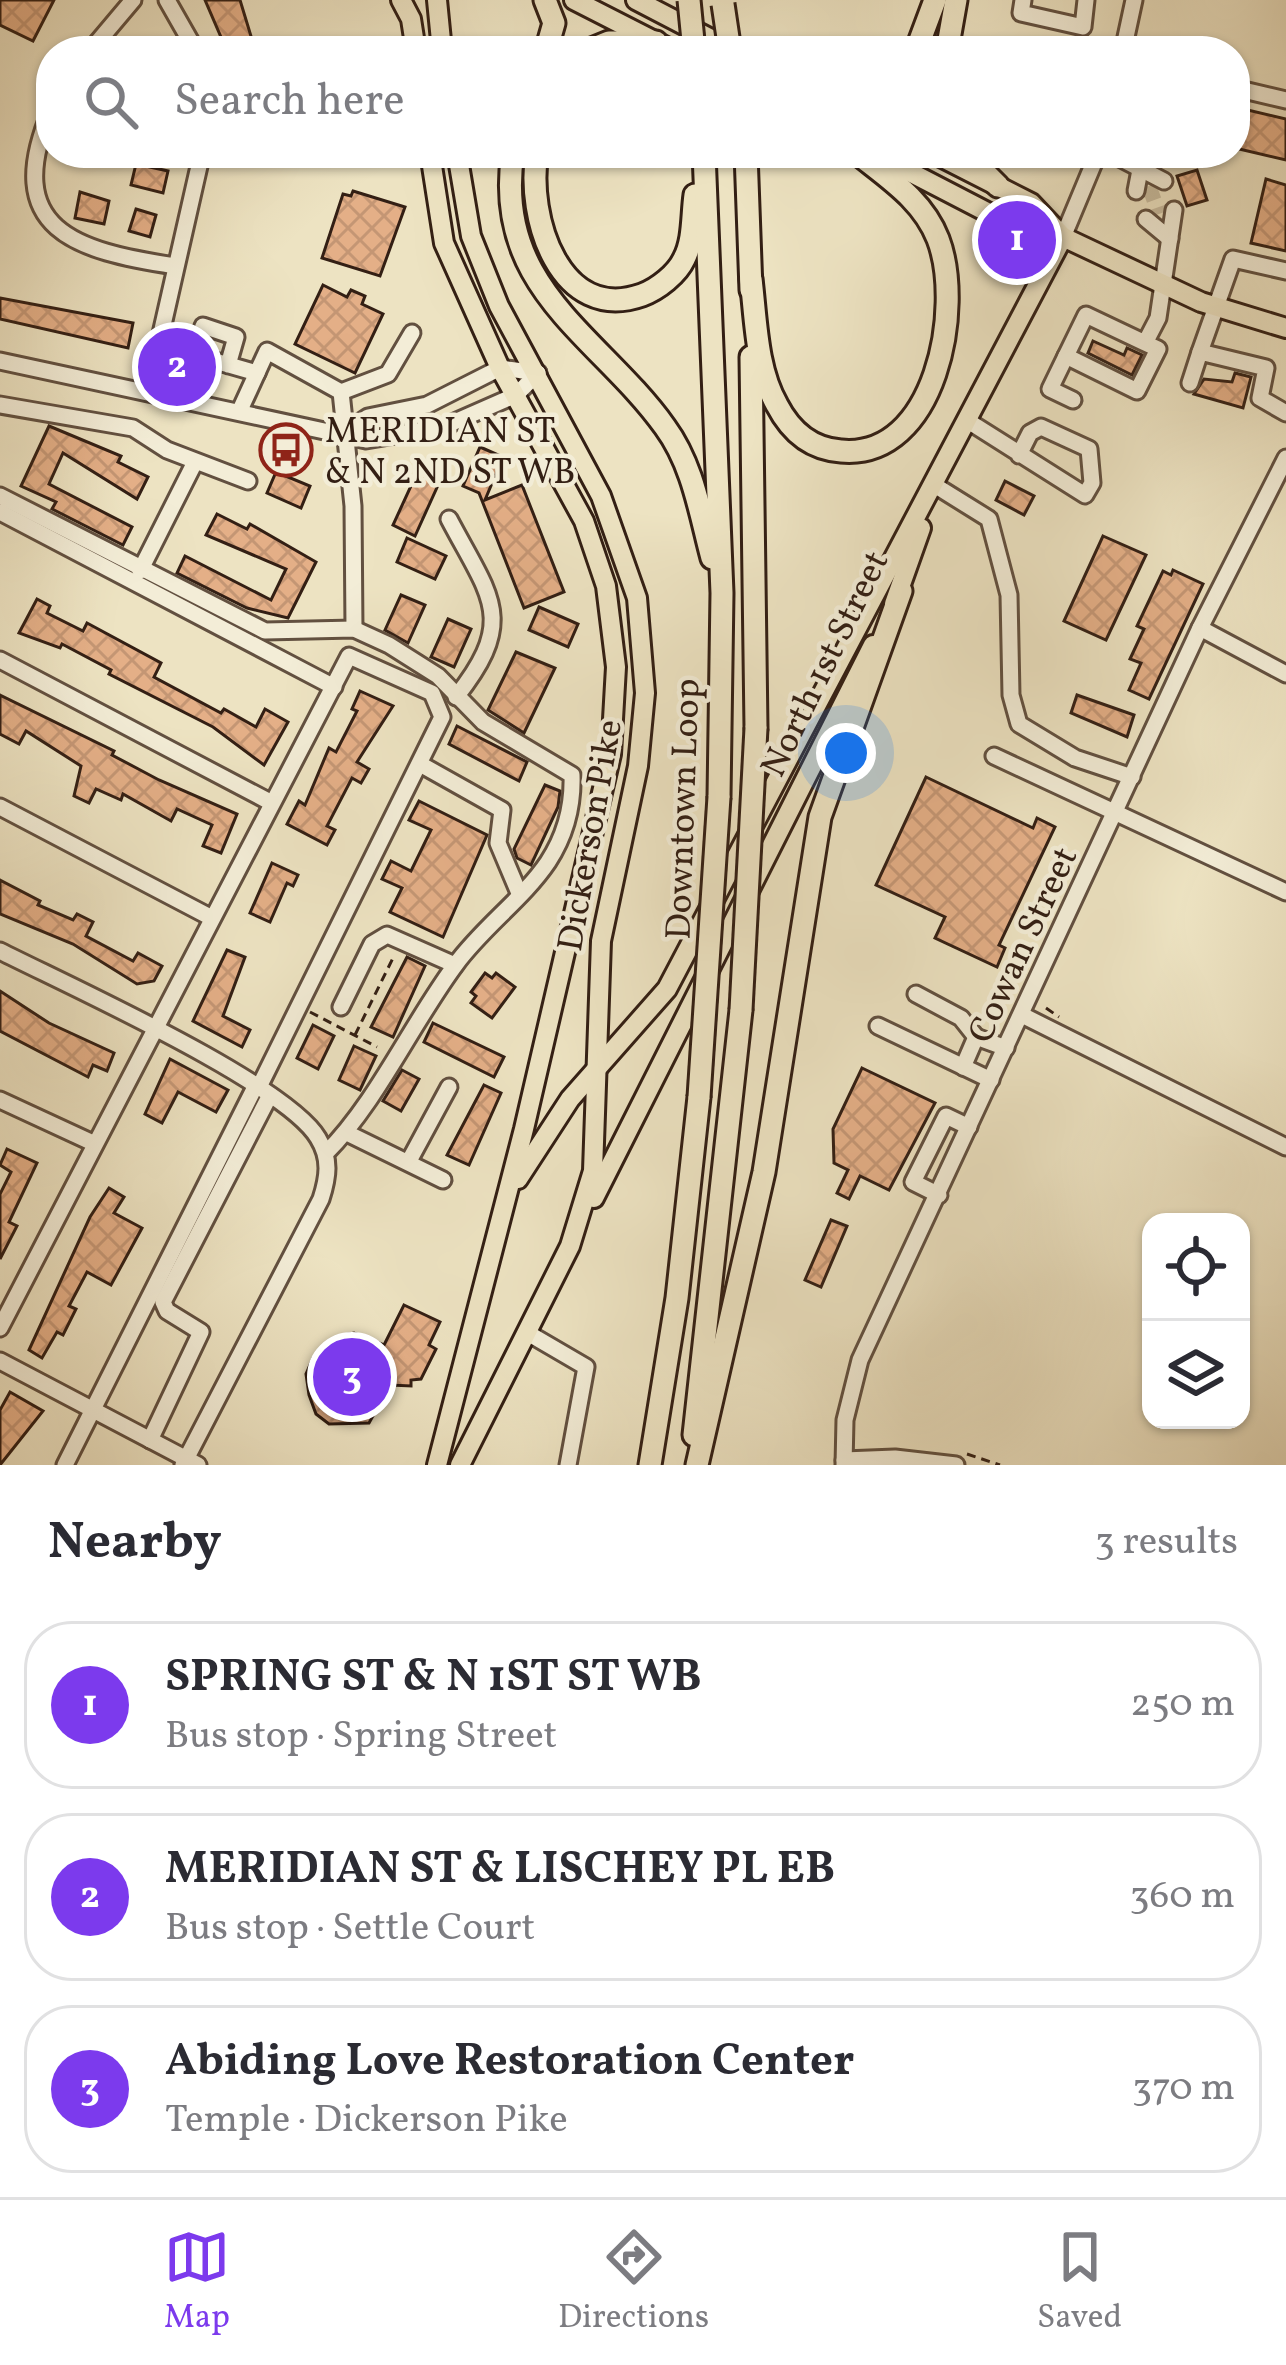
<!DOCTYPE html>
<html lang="en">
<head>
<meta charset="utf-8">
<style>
  :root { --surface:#fff; --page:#f7f7f7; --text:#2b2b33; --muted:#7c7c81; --line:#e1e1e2; --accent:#7c3aed }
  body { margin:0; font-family:Vollkorn,serif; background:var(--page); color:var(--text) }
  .controls { position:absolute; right:36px; bottom:36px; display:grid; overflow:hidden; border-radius:24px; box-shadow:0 3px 9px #0004 }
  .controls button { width:108px; height:108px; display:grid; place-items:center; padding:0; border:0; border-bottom:3px solid var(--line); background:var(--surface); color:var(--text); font:60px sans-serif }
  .you { position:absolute; left:846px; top:753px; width:42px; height:42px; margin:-30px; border:9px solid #fff; border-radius:50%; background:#1a73e8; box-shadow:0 0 0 18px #1a73e833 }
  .badge { display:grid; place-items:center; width:78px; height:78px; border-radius:50%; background:var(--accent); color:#fff; font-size:39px; font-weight:700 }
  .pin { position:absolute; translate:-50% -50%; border:6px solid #fff; box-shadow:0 3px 12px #0006 }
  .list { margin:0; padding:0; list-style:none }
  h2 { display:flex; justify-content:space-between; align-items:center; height:156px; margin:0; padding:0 48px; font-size:51px }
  h2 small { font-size:39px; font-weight:400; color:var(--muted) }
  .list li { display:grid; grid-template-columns:78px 1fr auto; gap:36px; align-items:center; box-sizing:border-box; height:168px; margin:0 24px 24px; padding:0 24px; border:3px solid var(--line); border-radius:48px }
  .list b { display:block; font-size:45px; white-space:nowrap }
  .list p { margin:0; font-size:39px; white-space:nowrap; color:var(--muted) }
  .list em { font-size:39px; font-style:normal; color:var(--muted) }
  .icon { flex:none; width:66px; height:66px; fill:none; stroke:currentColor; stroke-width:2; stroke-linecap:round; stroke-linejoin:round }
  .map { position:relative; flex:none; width:1286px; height:1465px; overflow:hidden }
  .search { position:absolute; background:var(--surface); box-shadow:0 3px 9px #0004; left:36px; right:36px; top:36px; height:132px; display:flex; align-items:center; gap:30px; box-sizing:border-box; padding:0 42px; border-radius:48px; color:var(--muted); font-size:45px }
  .sheet { height:732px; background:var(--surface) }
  nav { display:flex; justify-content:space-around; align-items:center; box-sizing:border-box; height:168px; border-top:3px solid var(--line); background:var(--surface); font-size:33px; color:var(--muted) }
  nav a { display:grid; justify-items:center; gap:6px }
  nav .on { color:var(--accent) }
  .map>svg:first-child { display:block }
  .building { fill:url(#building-cross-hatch); stroke:#331f14; stroke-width:3 }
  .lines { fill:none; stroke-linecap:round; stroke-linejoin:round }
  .minor-tunnel { stroke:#c8bc9f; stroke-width:15; stroke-dasharray:15 8; stroke-linecap:butt }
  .minor-casing { stroke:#625040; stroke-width:21 }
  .major-casing { stroke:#331f14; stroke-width:24 }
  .highway-casing { stroke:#331f14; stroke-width:27 }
  .path { stroke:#331f14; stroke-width:3; stroke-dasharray:9 6; stroke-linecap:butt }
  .minor { stroke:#f3edd7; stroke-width:15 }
  .major { stroke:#ede3c2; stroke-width:18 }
  .highway { stroke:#ede3c2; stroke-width:21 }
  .highway-bridge-casing { stroke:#331f14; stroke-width:27; stroke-linecap:butt }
  .highway-bridge { stroke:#ede3c2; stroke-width:21 }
  .labels { text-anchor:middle; stroke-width:9; stroke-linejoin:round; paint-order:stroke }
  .poi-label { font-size:36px; fill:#331f14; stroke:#f3edd7; text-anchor:start }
  .street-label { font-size:36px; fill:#331f14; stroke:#f3edd7 }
</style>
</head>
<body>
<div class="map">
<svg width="1286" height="1465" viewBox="0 0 1286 1465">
  <defs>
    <pattern id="building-cross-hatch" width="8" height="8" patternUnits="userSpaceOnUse" patternTransform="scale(3)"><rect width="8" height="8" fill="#e4af87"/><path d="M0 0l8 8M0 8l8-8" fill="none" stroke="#c49674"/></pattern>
  </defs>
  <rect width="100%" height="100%" fill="#ede3c2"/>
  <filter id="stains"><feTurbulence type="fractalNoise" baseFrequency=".00167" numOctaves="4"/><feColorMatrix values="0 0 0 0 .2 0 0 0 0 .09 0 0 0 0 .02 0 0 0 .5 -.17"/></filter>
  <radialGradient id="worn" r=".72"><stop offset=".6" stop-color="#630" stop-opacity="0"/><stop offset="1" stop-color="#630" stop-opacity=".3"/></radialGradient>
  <g class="building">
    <path d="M0 0H54L33 41 0 25Z"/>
    <path d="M205 0H240L254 46 227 51Z"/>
    <path d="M1235 107 1286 119V160L1235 148Z"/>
    <path d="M136 164 168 171 163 193 131 185Z"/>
    <path d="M1197 170 1207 200 1187 206 1177 176Z"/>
    <path d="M1266 179 1286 185V251L1251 243Z"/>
    <path d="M353 191 405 207 380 276 322 258 343 194 351 196Z"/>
    <path d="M80 192 109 201 104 224 75 218Z"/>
    <path d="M136 209 156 215 150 237 129 231Z"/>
    <path d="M323 285 347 297 351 290 365 296 362 304 383 314 355 373 295 344Z"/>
    <path d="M0 298 133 323 128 348 0 319Z"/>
    <path d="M1093 341 1124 355 1127 348 1142 355 1132 375 1088 353Z"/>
    <path d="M1235 373 1251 377 1243 408 1194 394 1204 379 1232 382Z"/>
    <path d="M49 426 121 456 118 462 148 477 137 499 63 453 49 484 132 527 123 545 52 509 56 502 21 486Z"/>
    <path d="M480 447 503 457 485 500 522 485 564 592 524 608 479 493 463 486Z"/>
    <path d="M422 462 444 472 415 536 393 525Z"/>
    <path d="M276 472 310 486 301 508 267 493Z"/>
    <path d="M1005 481 1034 496 1024 515 996 500Z"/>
    <path d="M217 514 247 529 250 524 316 562 288 618 247 608 177 573 185 556 271 600 286 569 206 535Z"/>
    <path d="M1103 536 1146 555 1106 640 1064 621Z"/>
    <path d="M407 538 446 556 435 579 397 562Z"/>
    <path d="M1173 570 1203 584 1149 699 1129 690 1141 663 1130 659 1144 629 1137 626 1163 571 1171 575Z"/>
    <path d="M401 595 425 605 408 643 385 630Z"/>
    <path d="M37 599 50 606 47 613 83 631 87 623 161 663 154 677 221 713 224 709 256 727 265 709 288 722 264 765 213 727 109 674 111 670 62 644 60 648 19 633Z"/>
    <path d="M539 607 578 624 568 647 529 630Z"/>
    <path d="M448 619 471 629 454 667 431 657Z"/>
    <path d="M516 652 555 668 524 733 488 710Z"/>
    <path d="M360 691 393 706 357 762 369 769 361 783 352 778 327 826 335 830 327 845 287 824 299 801 305 805 329 748 336 752 357 711 352 709Z"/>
    <path d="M0 695 114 751 112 755 159 780 237 814 221 853 203 846 212 825 177 809 171 821 123 794 121 800 96 789 89 803 74 796 81 766 26 731 19 744 0 734Z"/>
    <path d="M1077 695 1134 715 1127 737 1071 713Z"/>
    <path d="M457 726 527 762 519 781 449 744Z"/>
    <path d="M926 777 1033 828 1037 818 1055 827 999 945 1005 948 997 967 935 938 945 917 876 885Z"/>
    <path d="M545 785 560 791 558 807 531 865 517 858 514 849Z"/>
    <path d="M419 801 487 835 443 937 390 912 402 888 382 879 391 861 411 871 431 830 409 820Z"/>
    <path d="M272 863 298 875 293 886 287 883 270 922 250 913Z"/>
    <path d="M0 880 40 901 38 905 73 920 77 914 93 922 86 936 133 961 138 953 162 966 154 981 137 984 73 944 0 914Z"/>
    <path d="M227 950 245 957 223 1016 250 1030 242 1047 193 1021Z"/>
    <path d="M407 957 425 966 393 1037 371 1027Z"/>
    <path d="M485 973 492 978 496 973 515 987 492 1018 471 1003 476 996 471 992Z"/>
    <path d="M0 991 49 1023 114 1053 107 1071 93 1065 88 1077 0 1031Z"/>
    <path d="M433 1023 504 1057 494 1077 424 1042Z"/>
    <path d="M313 1025 334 1036 318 1069 297 1058Z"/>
    <path d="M354 1046 376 1056 360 1090 339 1080Z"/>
    <path d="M170 1059 228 1090 216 1112 178 1092 162 1123 145 1114Z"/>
    <path d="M862 1068 935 1103 889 1190 860 1176 849 1199 837 1193 848 1170 834 1163 833 1129Z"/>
    <path d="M402 1070 419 1079 401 1111 383 1101Z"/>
    <path d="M484 1085 501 1093 469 1165 447 1155Z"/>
    <path d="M7 1149 37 1163 9 1222 17 1226 0 1259V1194L11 1172 0 1165Z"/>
    <path d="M109 1188 124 1197 114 1213 142 1228 111 1285 87 1272 69 1306 76 1309 63 1335 57 1332 42 1358 29 1350 90 1217Z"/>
    <path d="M831 1220 847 1226 821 1287 805 1280Z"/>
    <path d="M404 1305 440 1322 429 1345 436 1349 421 1379 411 1380V1386L390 1385 369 1423 329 1424 316 1414 309 1395 306 1374 313 1358 339 1336 354 1333 384 1345Z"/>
    <path d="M10 1392 43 1411 0 1465V1410Z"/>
  </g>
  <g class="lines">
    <path class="minor-tunnel" d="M1149 186 1159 214"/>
    <g class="minor-casing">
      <g id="minor">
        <path d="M167 0 196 51"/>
        <path d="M1023 0 1021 13 1083 27 1086 0"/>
        <path d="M90 51 133 0"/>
        <path d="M1123 51 1134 0"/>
        <path d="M1235 88 1286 100"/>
        <path d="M51 110C0 230 76 251 175 266"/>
        <path d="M1110 153 1164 181"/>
        <path d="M1136 191 1140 170"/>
        <path d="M1146 219 1170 239"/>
        <path d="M1063 237 1098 153"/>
        <path d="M1145 343 1158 349 1137 391 1066 356 1086 315 1145 343 1158 318 1174 210"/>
        <path d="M1200 352 1233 259 1286 271"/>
        <path d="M1066 356 1050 389 1073 400"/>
        <path d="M0 361 366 440 443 427 516 395 538 373"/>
        <path d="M228 365 236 337 203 326 194 355 257 373"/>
        <path d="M1190 383 1200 352 1266 368 1260 398 1286 413"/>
        <path d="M148 391 202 153"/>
        <path d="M341 392 388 374 412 333"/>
        <path d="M0 405 133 428 167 450 248 481"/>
        <path d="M240 410 267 351 341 392 353 506 354 629"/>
        <path d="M968 421 1085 495 1092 483 1089 449 1041 427 1030 433 1019 455"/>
        <path d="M344 433 368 417 427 405 500 368 538 373"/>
        <path d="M936 486 989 519 1009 595 1011 695 1019 724 1075 758 1132 777"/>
        <path d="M0 496 265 631 354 629 389 645 438 676 483 722 572 775C573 805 565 836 548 862 523 899 483 927 456 964 412 1023 377 1102 326 1153"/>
        <path d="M0 512 334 687"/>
        <path d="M449 519C490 597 518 619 456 697"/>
        <path d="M140 571 195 462"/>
        <path d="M1200 628 1286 674"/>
        <path d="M0 660 270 802"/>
        <path d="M994 756 1286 892"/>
        <path d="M420 764 502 810 498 843 519 893"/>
        <path d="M0 807 210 917"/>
        <path d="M0 951C67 985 285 1083 318 1138 331 1159 328 1177 321 1199L183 1465"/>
        <path d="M916 994 961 1018 976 1037"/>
        <path d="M341 1007 372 944 387 935 455 965"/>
        <path d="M1022 1015 1286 1147"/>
        <path d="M878 1026 991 1080"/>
        <path d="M963 1067 976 1037 1006 1048"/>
        <path d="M0 1100 93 1143"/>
        <path d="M347 1133 443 1180"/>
        <path d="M409 1161 449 1087"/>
        <path d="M939 1195 913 1182 946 1116 969 1127"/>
        <path d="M0 1328 349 656 432 693 442 717 259 1087"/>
        <path d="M526 1332 586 1367 568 1465"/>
        <path d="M0 1361 198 1465"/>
        <path d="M150 1440 201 1332 167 1311 163 1302 270 1095"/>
        <path d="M844 1460 895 1458 956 1465"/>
        <path d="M65 1465 256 1085"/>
        <path d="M844 1465 845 1420 860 1360 1200 628 1286 458"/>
      </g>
    </g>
    <g class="major-casing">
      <g id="major">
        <path d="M401 0 411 19 416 51"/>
        <path d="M437 0 442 51"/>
        <path d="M574 0 674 51"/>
        <path d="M636 0 734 51"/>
        <path d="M430 153 444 243 500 368 584 521 606 586 616 667 611 754 524 1129 437 1465"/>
        <path d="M457 153 471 236 499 306 601 496 637 598 645 693 638 766 601 941 593 1171 570 1246 460 1465"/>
        <path d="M873 153 1012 225 1063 237 1201 302 1286 328"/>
        <path d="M933 153 1031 203 1063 237"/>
        <path d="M894 604 921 528"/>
        <path d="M518 1179 570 1099 667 989 1063 237"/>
        <path d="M594 1198 873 645"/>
      </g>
    </g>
    <g class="highway-casing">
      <g id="highway">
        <path d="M545 0 554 23 546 51"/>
        <path d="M587 51 609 42H656"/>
        <path d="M916 51 935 0"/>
        <path d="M947 51 956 0"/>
        <path d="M513 153C492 289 600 336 665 427 693 465 700 513 712 558"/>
        <path d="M537 153C526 217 560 324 642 295 658 289 677 274 684 259 694 240 692 216 695 195"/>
        <path d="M704 153 722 593 719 797"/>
        <path d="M746 153 751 290"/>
        <path d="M965 153 998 186"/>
        <path d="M751 279C756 320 756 368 777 405 791 432 811 449 841 451 936 460 964 307 938 239 923 200 888 178 857 153"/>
        <path d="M751 357 756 728"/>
        <path d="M694 1435 741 1010"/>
        <path d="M650 1465 677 1298 699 1097"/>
        <path d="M697 1465 764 1172 820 817 901 591"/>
      </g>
    </g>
    <g class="path">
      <path d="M1046 1008 1059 1017"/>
      <path d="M310 1012 377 1047"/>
      <path d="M355 1035 394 956"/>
      <path d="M967 1454 1000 1465"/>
    </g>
    <use href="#minor" class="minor"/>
    <use href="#major" class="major"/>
    <use href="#highway" class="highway"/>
    <g class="highway-bridge-casing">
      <g id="highway-bridge">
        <path d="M689 0 694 51"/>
        <path d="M723 4 730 51"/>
        <path d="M741 1010 756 728"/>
        <path d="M699 1097 719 797"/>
      </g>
    </g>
    <use href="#highway-bridge" class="highway-bridge"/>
  </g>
  <defs>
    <g id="bus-ring" transform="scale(2.7)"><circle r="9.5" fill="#f3edd7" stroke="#8f2418" stroke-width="1.5"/><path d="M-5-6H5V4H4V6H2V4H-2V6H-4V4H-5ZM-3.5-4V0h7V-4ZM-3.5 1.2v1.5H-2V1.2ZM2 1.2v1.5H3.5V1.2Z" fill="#8f2418"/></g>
  </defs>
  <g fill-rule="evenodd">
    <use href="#bus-ring" x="286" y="450"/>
  </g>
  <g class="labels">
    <g class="poi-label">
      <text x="325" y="442">MERIDIAN ST<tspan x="325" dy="41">&amp; N 2ND ST WB</tspan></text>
    </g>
    <g class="street-label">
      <text transform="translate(823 663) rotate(-64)" y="13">North 1st Street</text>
      <text transform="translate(681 809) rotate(-88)" y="13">Downtown Loop</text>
      <text transform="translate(588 835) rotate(-80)" y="13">Dickerson Pike</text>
      <text transform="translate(1021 944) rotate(-65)" y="13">Cowan Street</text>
    </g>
  </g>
  <rect width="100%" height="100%" filter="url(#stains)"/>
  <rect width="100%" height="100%" fill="url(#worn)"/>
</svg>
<div class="controls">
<button><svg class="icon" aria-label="locate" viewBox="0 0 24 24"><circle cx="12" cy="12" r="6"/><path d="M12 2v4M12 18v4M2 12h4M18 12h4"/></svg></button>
<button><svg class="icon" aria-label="layers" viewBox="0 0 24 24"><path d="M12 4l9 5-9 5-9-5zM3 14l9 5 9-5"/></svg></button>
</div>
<div class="you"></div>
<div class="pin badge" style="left:1017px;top:240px">1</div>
<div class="pin badge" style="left:177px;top:367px">2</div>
<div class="pin badge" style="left:352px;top:1377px">3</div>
<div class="search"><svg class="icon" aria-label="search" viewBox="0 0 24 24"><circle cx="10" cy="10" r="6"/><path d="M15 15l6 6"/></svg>Search here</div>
</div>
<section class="sheet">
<h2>Nearby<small>3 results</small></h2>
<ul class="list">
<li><span class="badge">1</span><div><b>SPRING ST &amp; N 1ST ST WB</b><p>Bus stop · Spring Street</p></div><em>250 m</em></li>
<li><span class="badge">2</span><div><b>MERIDIAN ST &amp; LISCHEY PL EB</b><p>Bus stop · Settle Court</p></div><em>360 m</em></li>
<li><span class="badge">3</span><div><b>Abiding Love Restoration Center</b><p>Temple · Dickerson Pike</p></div><em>370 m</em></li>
</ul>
</section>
<nav>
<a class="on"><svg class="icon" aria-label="map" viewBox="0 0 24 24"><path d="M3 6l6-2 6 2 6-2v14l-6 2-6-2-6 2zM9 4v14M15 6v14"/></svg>Map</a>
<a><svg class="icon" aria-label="directions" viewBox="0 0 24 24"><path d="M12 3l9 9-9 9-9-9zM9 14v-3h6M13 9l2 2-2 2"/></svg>Directions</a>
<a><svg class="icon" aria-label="saved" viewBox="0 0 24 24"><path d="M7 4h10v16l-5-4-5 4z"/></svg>Saved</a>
</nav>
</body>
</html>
